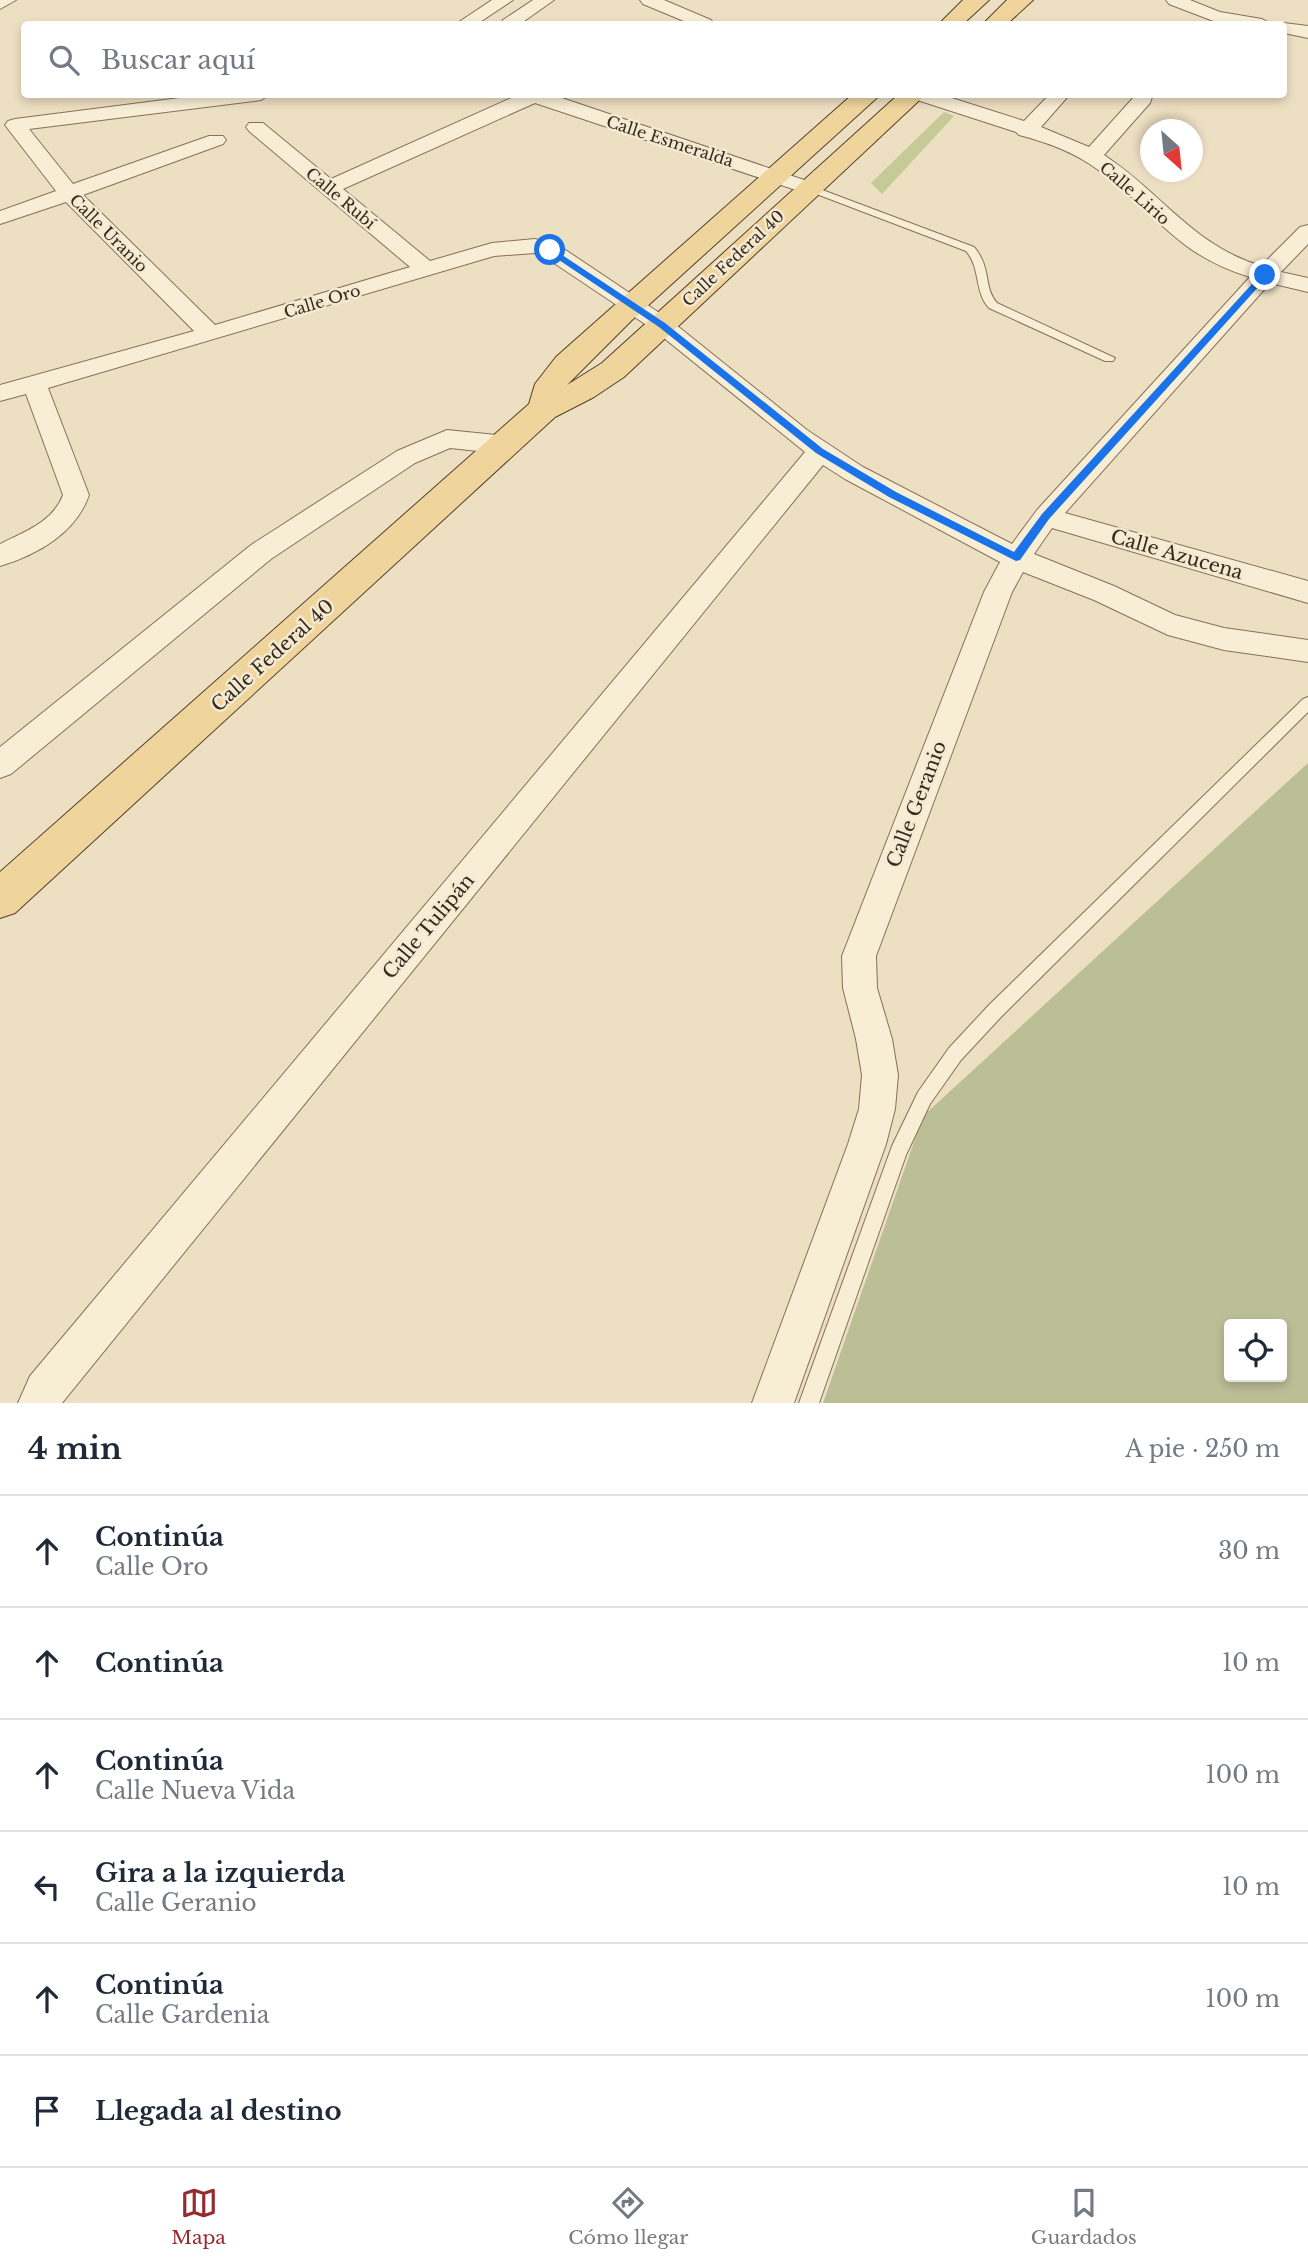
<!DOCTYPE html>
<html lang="es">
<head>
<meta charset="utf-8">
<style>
  :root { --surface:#fff; --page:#f2f2f3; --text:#1f2937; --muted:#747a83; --line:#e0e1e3; --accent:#942b2e }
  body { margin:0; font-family:"Libre Baskerville",serif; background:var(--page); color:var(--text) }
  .controls { position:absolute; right:21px; bottom:21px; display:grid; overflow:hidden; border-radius:7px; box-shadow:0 4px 10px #0003 }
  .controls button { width:63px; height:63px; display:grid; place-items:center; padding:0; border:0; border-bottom:2px solid var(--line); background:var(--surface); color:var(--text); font:35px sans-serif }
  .compass { position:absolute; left:1140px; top:119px; width:63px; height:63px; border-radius:50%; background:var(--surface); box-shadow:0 4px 10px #0003; rotate:153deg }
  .stop { position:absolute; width:21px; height:21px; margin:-16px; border:5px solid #1a73e8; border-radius:50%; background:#fff }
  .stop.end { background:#1a73e8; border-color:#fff; box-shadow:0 2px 7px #0008 }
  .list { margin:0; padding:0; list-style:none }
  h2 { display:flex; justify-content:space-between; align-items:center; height:91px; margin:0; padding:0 28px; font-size:30px }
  h2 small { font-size:23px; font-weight:400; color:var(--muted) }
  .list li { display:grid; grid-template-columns:46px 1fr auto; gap:21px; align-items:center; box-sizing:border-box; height:112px; padding:0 28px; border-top:2px solid var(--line) }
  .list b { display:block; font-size:26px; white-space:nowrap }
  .list p { margin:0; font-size:23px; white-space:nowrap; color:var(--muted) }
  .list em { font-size:23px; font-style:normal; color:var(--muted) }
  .icon { flex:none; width:38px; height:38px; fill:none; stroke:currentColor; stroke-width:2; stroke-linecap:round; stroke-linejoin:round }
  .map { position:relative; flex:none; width:1308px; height:1403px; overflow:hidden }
  .search { position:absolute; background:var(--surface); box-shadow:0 4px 10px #0003; left:21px; right:21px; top:21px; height:77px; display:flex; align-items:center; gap:18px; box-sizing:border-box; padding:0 24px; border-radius:7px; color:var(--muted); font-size:26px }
  .sheet { height:763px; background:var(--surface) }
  nav { display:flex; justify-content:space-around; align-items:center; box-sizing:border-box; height:98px; border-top:2px solid var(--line); background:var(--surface); font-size:19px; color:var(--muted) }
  nav a { display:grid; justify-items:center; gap:4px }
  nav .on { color:var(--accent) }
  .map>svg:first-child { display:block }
  .green { fill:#c5ca97 }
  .cemetery { fill:#bbbf96; fill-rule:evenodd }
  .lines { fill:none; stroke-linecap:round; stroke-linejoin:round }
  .lane-casing { stroke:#86715a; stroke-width:2 }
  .street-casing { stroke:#86715a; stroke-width:2 }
  .primary-casing { stroke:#543f2e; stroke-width:2 }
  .lane { fill:#f8edd5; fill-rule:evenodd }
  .street { fill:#f8edd5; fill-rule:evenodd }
  .primary { fill:#efd49b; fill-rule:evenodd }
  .route { fill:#1a73e8 }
  .labels { text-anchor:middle; stroke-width:5; stroke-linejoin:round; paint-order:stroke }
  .far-street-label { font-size:16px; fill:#36291e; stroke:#f4ead2 }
  .street-label { font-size:19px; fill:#36291e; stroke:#f4ead2 }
</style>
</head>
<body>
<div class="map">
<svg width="1308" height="1403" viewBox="0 0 1308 1403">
  <rect width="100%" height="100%" fill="#eddfc2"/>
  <path class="green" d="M944 112 954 116 882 194 871 183Z"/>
  <path class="cemetery" d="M1308 763V1403H823L923 1116ZM1229 1324H1282V1377H1229Z"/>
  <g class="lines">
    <g class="lane-casing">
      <g id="lane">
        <path d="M809 185 974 247C992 268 983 287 997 303L1115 358 1113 361H1105L989 308C974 292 981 268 966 251L806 190V186Z"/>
        <path d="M1308 697V712L1001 1017 961 1060 930 1104 906 1155 819 1403H799L892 1146 918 1092 949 1048 989 1005 1303 699Z"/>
      </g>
    </g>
    <g class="street-casing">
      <g id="street">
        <path d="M0 0H16L0 9Z"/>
        <path d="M492 0H513L477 24H456Z"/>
        <path d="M533 0H554L520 24H500L503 20Z"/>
        <path d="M640 0H664L711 20 714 24H691L643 4Z"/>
        <path d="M1166 0H1190L1220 12 1262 19 1271 24 1216 22 1169 4Z"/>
        <path d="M1284 23 1308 26V38L1284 33V24H1277Z"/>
        <path d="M211 94H270L261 100 29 129 73 184 209 136H223L226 140 223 144 83 195 215 325 410 267 249 131 246 127 249 123H263L331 179 520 94H550L816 184 820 188 816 192H802L535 103 343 189 430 261 492 243 535 239 558 245 670 320 807 430 863 467 1012 544 1037 510 1250 277C1174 254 1156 211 1097 169 1074 152 1046 142 1019 135L1016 132 911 98 909 94H939L1024 121 1050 94H1070L1041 127 1089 147 1133 98V94H1153L1150 103 1104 155C1161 192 1192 245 1261 266L1300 227 1308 225V244L1281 272 1308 278V292L1270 283 1065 513 1308 581V603L1052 528 1034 554 1114 586 1175 615 1224 628 1308 640V662L1224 650 1168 635 1094 600 1023 572 1012 592 876 956 877 988 892 1039 898 1075 895 1109 886 1144 794 1403H752L848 1144 859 1109 862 1075 856 1039 843 988 842 956 984 592 1000 562 845 479 823 465 62 1403H18L30 1376 805 452 654 330 542 255 535 253 494 256 48 388 89 495C76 533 37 555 0 566V544C24 532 53 522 63 495L26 394 0 401V385L194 331 66 202 0 224V211L56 191 5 125 8 121 15 119Z"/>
        <path d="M447 430 506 436 515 439 519 445 515 451 506 454 450 448 415 463 271 559 11 774 0 778V747L251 545 397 451Z"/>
      </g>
    </g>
    <g class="primary-casing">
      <g id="primary">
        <path d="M963 0H989L963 24H939Z"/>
        <path d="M1007 0H1033L1007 24H983Z"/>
        <path d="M853 94H881L632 320 567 385 602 363 899 94H926L624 377 594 397 555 417 15 913 0 918V872L529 404 535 384 556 357Z"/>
      </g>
    </g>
    <use href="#lane" class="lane"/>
    <use href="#street" class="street"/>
    <use href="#primary" class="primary"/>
  </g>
  <path class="route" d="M550 247 665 323 823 449 896 492 1014 552 1042 514 1262 273 1269 275 1049 519 1020 560 1016 561 889 497 816 453 659 327 547 252Z"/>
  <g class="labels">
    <g class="far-street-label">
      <text transform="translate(670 141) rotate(18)" y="6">Calle Esmeralda</text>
      <text transform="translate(1135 193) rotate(41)" y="6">Calle Lirio</text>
      <text transform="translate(341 198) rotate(40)" y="6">Calle Rubí</text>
      <text transform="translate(109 233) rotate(45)" y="6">Calle Uranio</text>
      <text transform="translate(733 258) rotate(-43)" y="6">Calle Federal 40</text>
      <text transform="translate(322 301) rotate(-17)" y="6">Calle Oro</text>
    </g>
    <g class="street-label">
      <text transform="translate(1177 554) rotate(16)" y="7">Calle Azucena</text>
      <text transform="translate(272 655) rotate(-42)" y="7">Calle Federal 40</text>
      <text transform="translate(916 804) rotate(-69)" y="7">Calle Geranio</text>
      <text transform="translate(428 926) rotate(-50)" y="7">Calle Tulipán</text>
    </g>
  </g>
</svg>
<div class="controls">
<button><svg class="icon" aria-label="locate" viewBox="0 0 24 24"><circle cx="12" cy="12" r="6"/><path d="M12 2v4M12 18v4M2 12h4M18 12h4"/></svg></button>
</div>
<svg class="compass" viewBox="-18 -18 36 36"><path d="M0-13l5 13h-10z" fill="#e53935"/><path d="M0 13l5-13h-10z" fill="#747a83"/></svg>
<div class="stop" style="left:550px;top:250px"></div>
<div class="stop end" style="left:1265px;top:275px"></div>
<div class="search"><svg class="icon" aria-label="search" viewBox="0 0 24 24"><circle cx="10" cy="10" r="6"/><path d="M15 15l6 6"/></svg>Buscar aquí</div>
</div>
<section class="sheet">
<h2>4 min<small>A pie · 250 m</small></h2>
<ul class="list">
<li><svg class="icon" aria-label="ahead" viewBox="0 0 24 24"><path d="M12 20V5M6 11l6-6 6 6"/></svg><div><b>Continúa</b><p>Calle Oro</p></div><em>30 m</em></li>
<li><svg class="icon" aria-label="ahead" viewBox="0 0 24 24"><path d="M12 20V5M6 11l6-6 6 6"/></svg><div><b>Continúa</b></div><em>10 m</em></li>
<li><svg class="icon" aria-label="ahead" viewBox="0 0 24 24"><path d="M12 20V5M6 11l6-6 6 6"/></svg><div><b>Continúa</b><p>Calle Nueva Vida</p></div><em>100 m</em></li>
<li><svg class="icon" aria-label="left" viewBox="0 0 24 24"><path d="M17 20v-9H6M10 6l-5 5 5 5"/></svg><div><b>Gira a la izquierda</b><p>Calle Geranio</p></div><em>10 m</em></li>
<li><svg class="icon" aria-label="ahead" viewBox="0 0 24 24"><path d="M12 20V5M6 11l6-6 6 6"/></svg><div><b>Continúa</b><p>Calle Gardenia</p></div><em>100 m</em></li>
<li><svg class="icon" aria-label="arrive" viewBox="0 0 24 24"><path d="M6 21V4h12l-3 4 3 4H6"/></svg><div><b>Llegada al destino</b></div></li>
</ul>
</section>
<nav>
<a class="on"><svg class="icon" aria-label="map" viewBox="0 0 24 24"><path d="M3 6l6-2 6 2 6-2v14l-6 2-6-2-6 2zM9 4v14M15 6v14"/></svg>Mapa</a>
<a><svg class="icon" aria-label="directions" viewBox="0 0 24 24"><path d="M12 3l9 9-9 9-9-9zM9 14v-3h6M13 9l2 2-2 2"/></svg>Cómo llegar</a>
<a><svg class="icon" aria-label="saved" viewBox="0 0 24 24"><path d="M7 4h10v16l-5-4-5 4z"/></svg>Guardados</a>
</nav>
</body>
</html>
